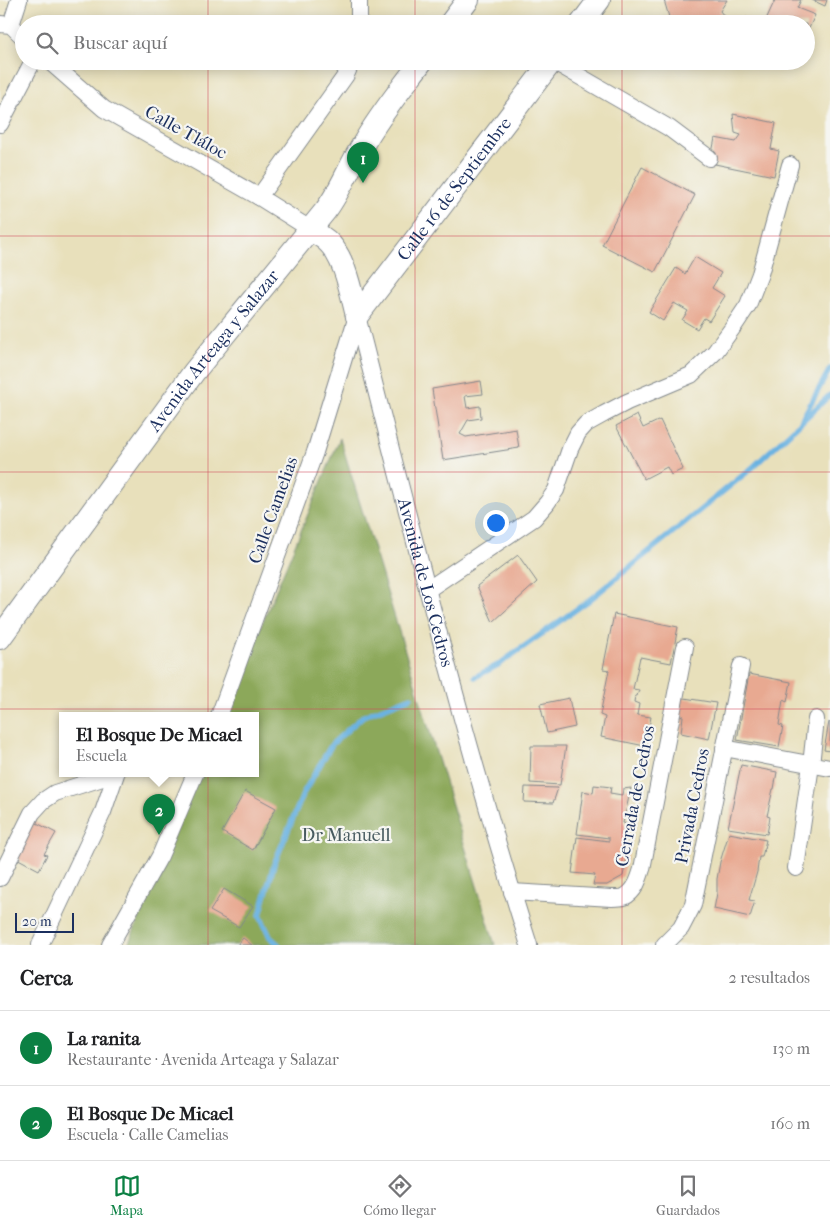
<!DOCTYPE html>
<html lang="es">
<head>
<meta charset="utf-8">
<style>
  :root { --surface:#fff; --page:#f6f6f6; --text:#202124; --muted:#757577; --line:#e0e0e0; --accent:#0b8043 }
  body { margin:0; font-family:"IM FELL French Canon",serif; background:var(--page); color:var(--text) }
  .scale { position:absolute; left:15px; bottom:12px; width:59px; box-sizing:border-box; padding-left:5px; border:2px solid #1b2f5e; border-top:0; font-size:14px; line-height:18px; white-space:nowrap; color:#1b2f5e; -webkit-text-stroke:4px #f6f6f2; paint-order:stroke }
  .you { position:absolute; left:495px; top:522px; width:18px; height:18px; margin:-12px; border:4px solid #fff; border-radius:50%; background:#1a73e8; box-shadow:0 0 0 8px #1a73e833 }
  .badge { display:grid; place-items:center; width:32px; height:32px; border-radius:50%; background:var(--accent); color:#fff; font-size:16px; font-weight:700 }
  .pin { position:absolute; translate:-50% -41px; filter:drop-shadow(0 1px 2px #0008) }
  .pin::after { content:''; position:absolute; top:26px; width:18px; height:15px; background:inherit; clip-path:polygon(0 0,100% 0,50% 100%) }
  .popup { position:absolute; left:59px; top:712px; width:200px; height:65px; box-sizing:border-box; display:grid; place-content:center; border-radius:0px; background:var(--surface); filter:drop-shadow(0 1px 4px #0005); font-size:16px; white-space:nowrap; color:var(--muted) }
  .popup b { font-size:19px; color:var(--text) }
  .popup::after { content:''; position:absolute; left:50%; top:100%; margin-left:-10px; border:10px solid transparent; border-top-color:var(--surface) }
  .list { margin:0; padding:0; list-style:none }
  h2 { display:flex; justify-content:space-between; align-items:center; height:65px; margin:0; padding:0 20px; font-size:21px }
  h2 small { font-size:16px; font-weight:400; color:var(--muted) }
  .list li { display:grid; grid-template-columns:32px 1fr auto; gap:15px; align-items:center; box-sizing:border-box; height:75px; padding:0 20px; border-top:1px solid var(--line) }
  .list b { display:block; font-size:19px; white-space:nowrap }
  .list p { margin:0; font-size:16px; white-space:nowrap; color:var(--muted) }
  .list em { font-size:16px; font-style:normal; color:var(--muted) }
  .icon { flex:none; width:28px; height:28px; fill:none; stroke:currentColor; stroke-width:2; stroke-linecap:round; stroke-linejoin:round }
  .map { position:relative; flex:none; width:830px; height:945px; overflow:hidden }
  .search { position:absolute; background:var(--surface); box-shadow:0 2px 12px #0003; left:15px; right:15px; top:15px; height:55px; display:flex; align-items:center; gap:12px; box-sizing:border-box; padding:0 18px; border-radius:28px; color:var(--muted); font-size:19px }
  .sheet { height:215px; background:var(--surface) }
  nav { display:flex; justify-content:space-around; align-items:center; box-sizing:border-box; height:70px; border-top:1px solid var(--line); background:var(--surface); font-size:14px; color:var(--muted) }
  nav a { display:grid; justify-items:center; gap:2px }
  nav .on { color:var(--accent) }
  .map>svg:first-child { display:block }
  .forest { fill:#8ca85a; stroke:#546c5c }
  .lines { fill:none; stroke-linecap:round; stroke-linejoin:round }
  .stream { stroke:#6ab2e1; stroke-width:5.5 }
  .building { fill:#e8a991 }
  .street-casing { stroke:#82888c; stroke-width:18 }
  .secondary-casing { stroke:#82888c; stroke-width:24 }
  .street { stroke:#fff; stroke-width:16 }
  .secondary { stroke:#fff; stroke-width:22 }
  .grid { fill:none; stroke:#d1495b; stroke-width:1; stroke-opacity:0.55 }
  .labels { text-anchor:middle; stroke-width:4.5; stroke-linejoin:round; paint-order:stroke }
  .street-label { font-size:18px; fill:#1b2f5e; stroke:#f6f6f2 }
  .park-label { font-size:18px; fill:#485b60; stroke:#f6f6f2 }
</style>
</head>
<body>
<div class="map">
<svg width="830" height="945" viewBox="0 0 830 945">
  <rect width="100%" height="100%" fill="#f6f6f2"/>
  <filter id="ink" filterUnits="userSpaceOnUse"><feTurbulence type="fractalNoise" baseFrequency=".02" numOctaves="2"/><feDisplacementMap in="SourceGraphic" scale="10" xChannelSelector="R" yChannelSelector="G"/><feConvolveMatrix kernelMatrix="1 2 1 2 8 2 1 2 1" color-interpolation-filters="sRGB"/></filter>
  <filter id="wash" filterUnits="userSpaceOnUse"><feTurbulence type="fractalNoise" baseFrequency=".0096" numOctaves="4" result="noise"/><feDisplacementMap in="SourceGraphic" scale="20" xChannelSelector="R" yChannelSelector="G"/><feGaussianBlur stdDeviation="1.12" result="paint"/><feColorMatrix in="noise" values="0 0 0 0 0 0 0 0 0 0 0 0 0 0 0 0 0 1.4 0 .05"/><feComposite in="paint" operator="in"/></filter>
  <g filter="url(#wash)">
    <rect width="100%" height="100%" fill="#e8e0bb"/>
    <path class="forest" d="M340 438 495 945H128L199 774H255V716H223Z"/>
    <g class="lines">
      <g class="stream">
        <path d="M802 419 830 369"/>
        <path d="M475 677 498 665 588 601 752 468 830 395"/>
        <path d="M279 945 270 937 260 915 274 864 304 792 332 744 363 716 411 697"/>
      </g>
    </g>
    <g id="blocks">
      <g class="building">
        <path d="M664 0H727L720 11 730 24H671Z"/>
        <path d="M775 0H801L797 8 815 15 806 35V24H764Z"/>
        <path d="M812 0H827L825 6Z"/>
        <path d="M746 17 754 21 753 24H743Z"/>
        <path d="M733 114 776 123 771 149 779 151 774 176 710 163 715 138 736 142 741 135 735 133Z"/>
        <path d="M642 167 695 195 655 272 602 245Z"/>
        <path d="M695 257 721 273 712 288 725 296 709 321 704 318 697 329 682 320 688 311 674 303 663 321 649 312 676 268 685 274Z"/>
        <path d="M481 381 483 394 465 396 467 408 480 406 481 418 468 420 460 434 466 437 516 429 519 448 443 460 432 389Z"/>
        <path d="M637 415 643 428 660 420 683 469 671 475 667 467 644 479 616 426Z"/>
        <path d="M518 555 537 582 493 622 477 586Z"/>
        <path d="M614 614 678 627 671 663 640 657 633 689 639 690 637 696H635L634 702 639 704 637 715 651 717 645 746 601 737 605 717 600 715 609 670 603 669Z"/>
        <path d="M749 674 791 682 787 702 783 700 779 725 783 726 779 747 737 740Z"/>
        <path d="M678 697 716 703 709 739 681 733 683 716 675 714Z"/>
        <path d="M569 698 575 727 547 733 540 704Z"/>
        <path d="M829 722 830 723V751L824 750Z"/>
        <path d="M531 746H566L560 785 530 783Z"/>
        <path d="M741 765 777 772 774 789H773L767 816 770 817 767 834 728 828Z"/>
        <path d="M594 785 611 787 610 793 622 795 623 789 631 788 623 823 627 824 623 843 630 844 623 876 607 885H593L595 875 572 873 577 837 609 841V838L577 834 583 791 593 793Z"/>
        <path d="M525 787 558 788 553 803 524 802Z"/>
        <path d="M245 791 276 808 253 850 222 832Z"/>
        <path d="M33 821 56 833 44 854 47 855 39 870 9 854Z"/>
        <path d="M729 833 766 840 762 857H759L757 872 749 900 755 901 750 917 714 909 717 893V879L720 862Z"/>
        <path d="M224 889 253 906 239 927 210 911Z"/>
        <path d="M243 938 252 945H237Z"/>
      </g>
    </g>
  </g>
  <g filter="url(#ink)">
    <use href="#blocks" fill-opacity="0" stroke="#82888c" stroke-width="1"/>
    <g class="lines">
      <g class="street-casing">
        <g id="street">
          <path d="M0 24 11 25 24 38"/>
          <path d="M359 24V0"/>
          <path d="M11 25 19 0"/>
          <path d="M49 61 104 109 259 197 310 229"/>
          <path d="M553 61 669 128 709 158"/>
          <path d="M0 124 33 61"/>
          <path d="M259 197 346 75 352 61"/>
          <path id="s1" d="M357 316C411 527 463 738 529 945"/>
          <path d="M427 590 534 518 547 503 556 490 570 449 578 433 586 424 604 414 627 402 691 375 715 352 734 326 748 305 760 274 790 165"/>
          <path d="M219 716 315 452 357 316"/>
          <path d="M724 748 830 768"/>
          <path d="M796 868 811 765 816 719"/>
          <path d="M0 878 32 813 43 801 55 793 115 774"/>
          <path d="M512 892 612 898C616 898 621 898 624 897 635 892 639 879 642 869L685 647"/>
          <path d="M40 945 103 812 116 774"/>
          <path d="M110 945 160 856 195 774"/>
          <path d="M664 945 681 928 693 905 741 666"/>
        </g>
      </g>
      <g class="secondary-casing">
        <g id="secondary">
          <path d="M450 24 468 0"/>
          <path d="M581 24 599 0"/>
          <path d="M310 229C315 233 321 236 326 240 345 256 351 293 357 316"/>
          <path id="s2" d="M357 316 552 61"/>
          <path id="s3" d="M0 638 194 372 326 210C341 190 349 167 362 146 379 116 401 89 422 61"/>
        </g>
      </g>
      <use href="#street" class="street"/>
      <use href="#secondary" class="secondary"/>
    </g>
  </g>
  <path class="grid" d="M208 0V24M415 0V24M622 0V24M208 61V945M415 61V945M622 61V945M0 236H830M0 472H830M0 709H830"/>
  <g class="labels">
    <g class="street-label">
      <text transform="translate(186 132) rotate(29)" y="6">Calle Tláloc</text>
      <text dy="6" stroke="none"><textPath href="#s2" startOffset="160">Calle 16 de Septiembre</textPath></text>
      <text dy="6" stroke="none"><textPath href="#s3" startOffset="358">Avenida Arteaga y Salazar</textPath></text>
      <text transform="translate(273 510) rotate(-70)" y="6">Calle Camelias</text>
      <text dy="6" stroke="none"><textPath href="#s1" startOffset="275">Avenida de Los Cedros</textPath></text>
      <text transform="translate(635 796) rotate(-79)" y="6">Cerrada de Cedros</text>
      <text transform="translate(692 806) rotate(-79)" y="6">Privada Cedros</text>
    </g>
    <g class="park-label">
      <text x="346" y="841">Dr Manuell</text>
    </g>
  </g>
</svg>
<div class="scale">20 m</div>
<div class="you"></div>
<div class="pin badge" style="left:363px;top:183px">1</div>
<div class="pin badge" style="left:159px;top:835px">2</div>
<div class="popup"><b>El Bosque De Micael</b>Escuela</div>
<div class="search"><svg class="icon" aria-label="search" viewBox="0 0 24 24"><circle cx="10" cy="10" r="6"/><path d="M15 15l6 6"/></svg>Buscar aquí</div>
</div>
<section class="sheet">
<h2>Cerca<small>2 resultados</small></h2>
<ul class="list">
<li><span class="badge">1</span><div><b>La ranita</b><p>Restaurante · Avenida Arteaga y Salazar</p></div><em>130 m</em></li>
<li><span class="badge">2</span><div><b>El Bosque De Micael</b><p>Escuela · Calle Camelias</p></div><em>160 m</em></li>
</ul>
</section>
<nav>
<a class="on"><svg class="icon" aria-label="map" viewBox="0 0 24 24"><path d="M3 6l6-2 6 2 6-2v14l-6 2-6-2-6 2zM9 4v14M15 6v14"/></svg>Mapa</a>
<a><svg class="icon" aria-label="directions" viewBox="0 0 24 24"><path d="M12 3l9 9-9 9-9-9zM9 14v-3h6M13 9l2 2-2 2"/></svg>Cómo llegar</a>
<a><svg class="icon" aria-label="saved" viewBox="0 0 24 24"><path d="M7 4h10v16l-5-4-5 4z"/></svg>Guardados</a>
</nav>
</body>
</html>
